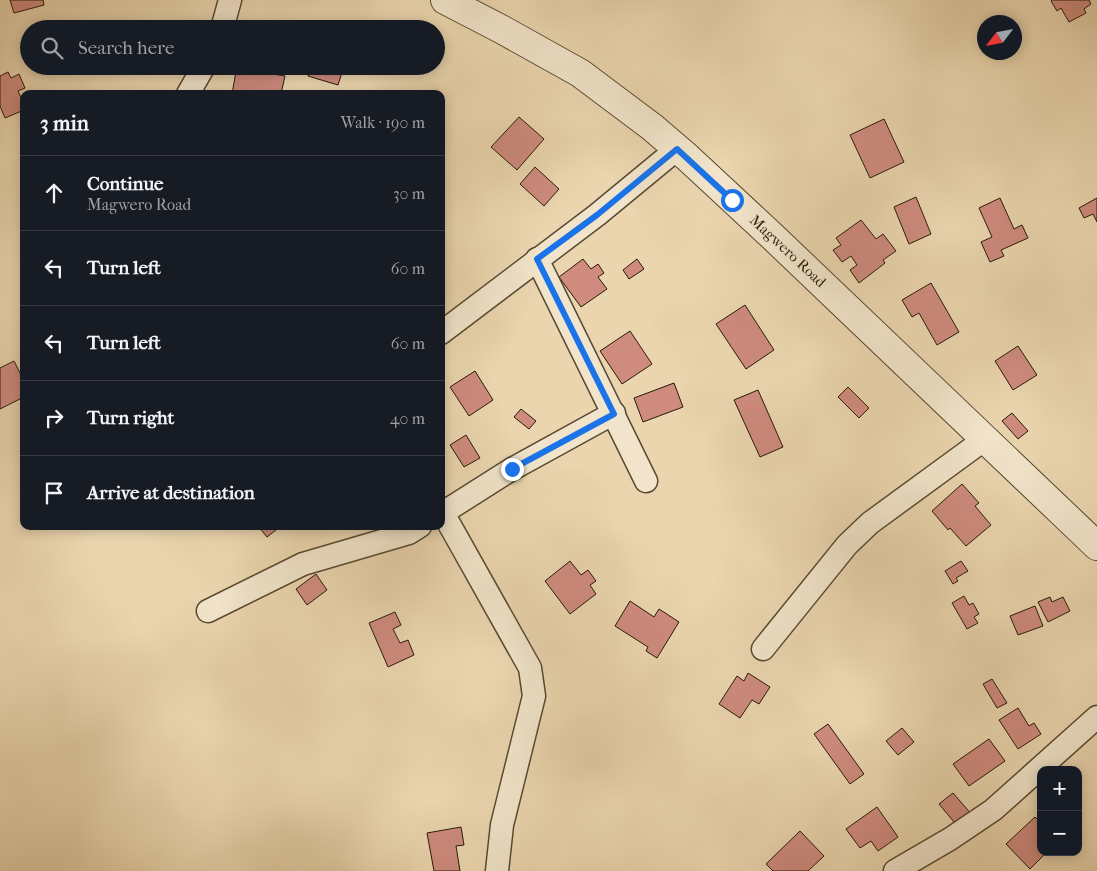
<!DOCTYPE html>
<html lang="en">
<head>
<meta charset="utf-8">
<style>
  :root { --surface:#171b24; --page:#242831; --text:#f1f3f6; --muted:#9ea1a6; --line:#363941 }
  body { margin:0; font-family:"IM FELL French Canon",serif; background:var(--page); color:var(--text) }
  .controls { position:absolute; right:15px; bottom:15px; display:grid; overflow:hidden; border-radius:10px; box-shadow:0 2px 12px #0003 }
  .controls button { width:45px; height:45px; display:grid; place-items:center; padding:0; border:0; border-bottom:1px solid var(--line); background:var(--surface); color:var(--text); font:25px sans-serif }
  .compass { position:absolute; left:977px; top:15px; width:45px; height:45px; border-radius:50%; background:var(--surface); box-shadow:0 2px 12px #0003; rotate:238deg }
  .stop { position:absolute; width:15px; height:15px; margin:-11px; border:4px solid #1a73e8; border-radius:50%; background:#fff }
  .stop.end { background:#1a73e8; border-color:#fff; box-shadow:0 1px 5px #0008 }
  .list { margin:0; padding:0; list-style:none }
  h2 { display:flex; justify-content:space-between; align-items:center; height:65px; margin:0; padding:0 20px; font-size:21px }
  h2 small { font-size:16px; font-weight:400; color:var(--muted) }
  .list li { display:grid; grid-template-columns:32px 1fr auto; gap:15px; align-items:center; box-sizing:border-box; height:75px; padding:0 20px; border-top:1px solid var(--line) }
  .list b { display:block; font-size:19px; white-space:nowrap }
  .list p { margin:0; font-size:16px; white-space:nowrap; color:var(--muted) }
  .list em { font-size:16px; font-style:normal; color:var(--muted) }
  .icon { flex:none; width:28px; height:28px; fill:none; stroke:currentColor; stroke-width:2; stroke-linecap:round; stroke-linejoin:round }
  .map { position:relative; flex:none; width:1097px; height:871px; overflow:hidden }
  .search { position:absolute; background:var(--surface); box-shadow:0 2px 12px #0003; left:20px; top:20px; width:425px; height:55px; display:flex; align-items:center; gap:12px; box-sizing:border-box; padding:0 18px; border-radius:28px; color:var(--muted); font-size:19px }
  .panel { position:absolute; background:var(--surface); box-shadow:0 2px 12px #0003; left:20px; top:90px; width:425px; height:440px; border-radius:10px }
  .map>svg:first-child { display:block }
  .building { fill:#ce8b7e; stroke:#271a08 }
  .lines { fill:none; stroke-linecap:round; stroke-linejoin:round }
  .minor-casing { stroke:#584932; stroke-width:25 }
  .tertiary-casing { stroke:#584932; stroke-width:30 }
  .minor { stroke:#f1e4ca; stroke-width:22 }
  .tertiary { stroke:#f1e4ca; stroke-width:28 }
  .route { stroke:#1a73e8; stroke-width:6 }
  .labels { text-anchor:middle; stroke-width:5; stroke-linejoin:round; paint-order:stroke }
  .street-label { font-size:15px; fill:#271a08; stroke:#f1e4ca }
</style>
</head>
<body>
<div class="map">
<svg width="1097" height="871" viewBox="0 0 1097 871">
  <rect width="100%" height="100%" fill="#ead5ae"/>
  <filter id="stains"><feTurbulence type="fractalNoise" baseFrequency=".004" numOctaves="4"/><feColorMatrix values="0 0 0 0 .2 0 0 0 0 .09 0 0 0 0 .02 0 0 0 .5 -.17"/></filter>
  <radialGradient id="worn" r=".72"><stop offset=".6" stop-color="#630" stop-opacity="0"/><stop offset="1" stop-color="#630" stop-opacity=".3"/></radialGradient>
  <g class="building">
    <path d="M10 0H43L44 5 14 13Z"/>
    <path d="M1052 0H1089L1091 4 1084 9 1086 13 1069 22 1061 8 1057 11 1051 1Z"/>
    <path d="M237 66H258L257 71 285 76 281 94H232Z"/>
    <path d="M311 66H344L338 85 308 76Z"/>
    <path d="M8 72 11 78 19 74 25 88 18 91 24 104V110L5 118 0 106V76Z"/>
    <path d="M519 117 544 139 517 170 491 147Z"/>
    <path d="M884 119 904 162 870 178 850 135Z"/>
    <path d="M535 167 559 189 544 206 520 184Z"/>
    <path d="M916 197 931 234 909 244 894 207Z"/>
    <path d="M1000 198 1014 229 1022 225 1028 238 1001 250 1004 256 990 262 981 242 992 237 979 208Z"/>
    <path d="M1097 198V222L1093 214 1084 218 1079 208Z"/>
    <path d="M861 220 876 239 883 234 896 251 883 260 885 263 859 283 850 270 857 265 851 256 842 262 833 250 841 245 836 238Z"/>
    <path d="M583 259 591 269 598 264 604 273 598 277 607 289 581 307 559 277Z"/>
    <path d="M637 259 644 269 629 279 623 270Z"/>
    <path d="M931 283 959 332 937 345 919 313 912 317 902 300Z"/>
    <path d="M745 305 774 350 746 369 716 324Z"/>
    <path d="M630 331 652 364 622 384 600 351Z"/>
    <path d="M1018 346 1037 375 1013 390 995 361Z"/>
    <path d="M14 361 24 381V397L0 409V368Z"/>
    <path d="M475 371 493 400 469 416 450 387Z"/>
    <path d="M674 383 683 407 643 422 634 398Z"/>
    <path d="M848 387 869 408 859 418 838 397Z"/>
    <path d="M758 390 783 447 760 457 734 400Z"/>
    <path d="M521 409 536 421 529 429 514 417Z"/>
    <path d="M1012 413 1028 431 1018 439 1002 421Z"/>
    <path d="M466 435 480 458 464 467 450 445Z"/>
    <path d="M962 484 979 503 975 506 991 525 966 546 950 528 948 530 932 511Z"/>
    <path d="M258 526H281L267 537Z"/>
    <path d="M570 561 581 575 588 570 596 581 590 585 596 594 570 614 545 581Z"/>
    <path d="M961 561 968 571 956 578 958 581 953 584 945 571Z"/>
    <path d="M316 574 327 590 307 605 296 589Z"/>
    <path d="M964 596 969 605 973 603 979 614 974 617 978 623 967 629 952 603Z"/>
    <path d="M1050 597 1052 602 1063 597 1070 611 1048 622 1038 602Z"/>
    <path d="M630 601 654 617 659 609 679 622 657 658 646 651 648 647 615 626Z"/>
    <path d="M1035 606 1043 626 1018 635 1010 616Z"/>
    <path d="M395 612 401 625 393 629 400 643 408 640 414 655 388 667 369 623Z"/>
    <path d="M748 673 770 687 759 704 752 700 740 718 719 704 737 676 744 681Z"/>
    <path d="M992 679 1007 703 997 708 983 684Z"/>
    <path d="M1018 708 1029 726 1034 723 1041 734 1018 749 999 720Z"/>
    <path d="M828 724 864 774 850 784 814 734Z"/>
    <path d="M902 728 914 742 898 755 886 741Z"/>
    <path d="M989 739 1005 761 969 786 953 764Z"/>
    <path d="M953 793 973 816 959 828 939 804Z"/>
    <path d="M877 807 898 837 878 851 871 841 860 848 846 829Z"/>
    <path d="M1035 817 1041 823V852H1047L1030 869 1006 844Z"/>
    <path d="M461 827 464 845 456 846 460 871H434L427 833Z"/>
    <path d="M800 831 824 856 808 871H773L766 864Z"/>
  </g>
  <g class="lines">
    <g class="minor-casing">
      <g id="minor">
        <path d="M222 29 230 0"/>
        <path d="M188 94 204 66"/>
        <path d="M537 259 646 481"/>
        <path d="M441 333 597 215 677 149"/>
        <path d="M443 513 530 668 534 696 502 825 497 871"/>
        <path d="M441 514 512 469 614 413"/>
        <path d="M208 611 303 564 409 533 420 526"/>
        <path d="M763 649 847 545 870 523 985 439"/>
        <path d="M895 871 950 839 993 810 1097 717"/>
      </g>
    </g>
    <g class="tertiary-casing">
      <path id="tertiary" d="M445 0 501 29 580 73 652 127 687 157 772 236 1097 546"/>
    </g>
    <use href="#minor" class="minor"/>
    <use href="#tertiary" class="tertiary"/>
  </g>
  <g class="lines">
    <path class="route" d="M512 469 614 414 537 259 597 215 677 149 732 200"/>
  </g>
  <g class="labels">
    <g class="street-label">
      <text transform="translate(788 251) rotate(43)" y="5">Magwero Road</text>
    </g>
  </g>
  <rect width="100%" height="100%" filter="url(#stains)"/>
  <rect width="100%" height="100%" fill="url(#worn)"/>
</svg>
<div class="controls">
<button>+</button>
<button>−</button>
</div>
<svg class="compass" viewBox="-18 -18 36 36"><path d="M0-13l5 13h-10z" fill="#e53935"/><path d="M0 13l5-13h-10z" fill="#9ea1a6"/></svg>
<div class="stop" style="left:732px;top:200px"></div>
<div class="stop end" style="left:512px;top:469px"></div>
<div class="search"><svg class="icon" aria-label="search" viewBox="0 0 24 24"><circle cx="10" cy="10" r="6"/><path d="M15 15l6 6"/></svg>Search here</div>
<section class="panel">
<h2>3 min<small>Walk · 190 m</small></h2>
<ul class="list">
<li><svg class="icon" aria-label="ahead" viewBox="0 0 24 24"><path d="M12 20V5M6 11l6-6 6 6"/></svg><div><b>Continue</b><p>Magwero Road</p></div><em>30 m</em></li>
<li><svg class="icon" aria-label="left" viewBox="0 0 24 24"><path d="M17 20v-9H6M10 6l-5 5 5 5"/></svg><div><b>Turn left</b></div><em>60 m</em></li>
<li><svg class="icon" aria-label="left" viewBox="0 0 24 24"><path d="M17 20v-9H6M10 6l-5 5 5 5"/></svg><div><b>Turn left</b></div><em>60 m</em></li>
<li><svg class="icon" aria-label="right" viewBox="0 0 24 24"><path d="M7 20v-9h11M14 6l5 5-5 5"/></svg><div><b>Turn right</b></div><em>40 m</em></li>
<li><svg class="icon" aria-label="arrive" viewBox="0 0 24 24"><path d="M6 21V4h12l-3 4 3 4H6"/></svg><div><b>Arrive at destination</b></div></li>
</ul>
</section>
</div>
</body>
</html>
